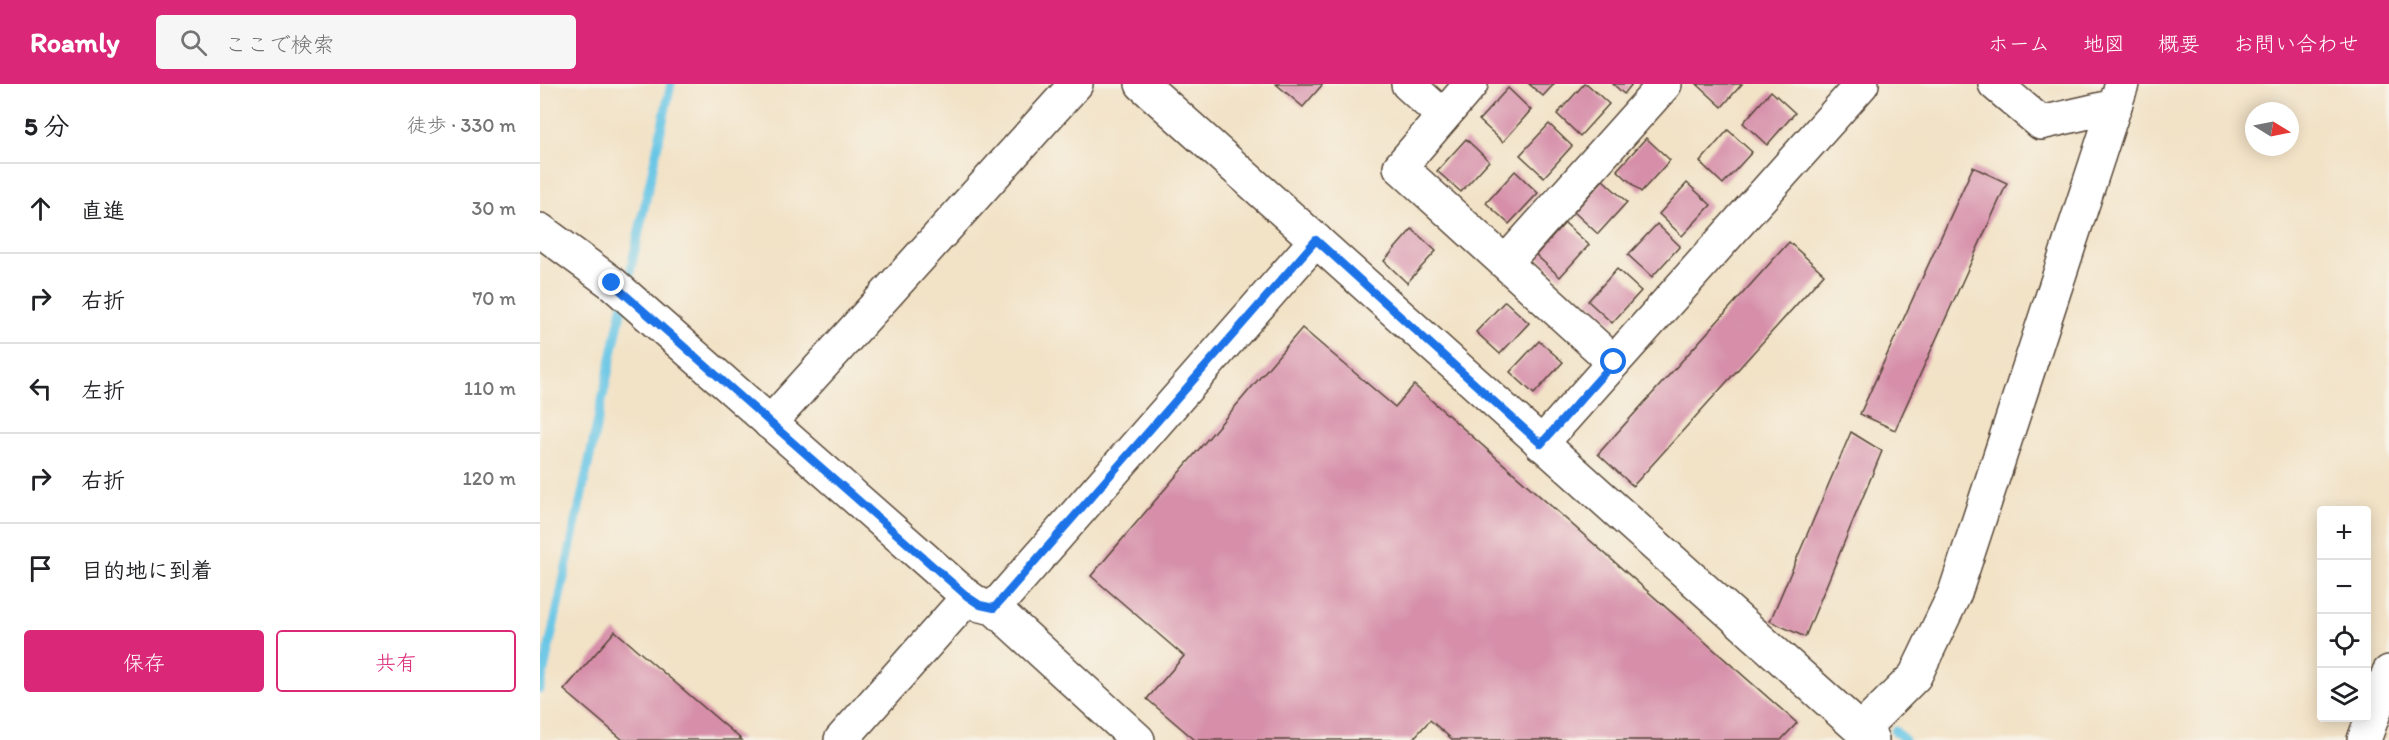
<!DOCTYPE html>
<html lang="ja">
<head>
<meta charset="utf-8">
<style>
  :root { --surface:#fff; --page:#f6f6f6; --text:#202124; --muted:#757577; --line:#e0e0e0; --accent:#db2777 }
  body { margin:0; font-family:Itim,"Klee One",sans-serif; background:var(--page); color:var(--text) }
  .controls { position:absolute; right:18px; bottom:18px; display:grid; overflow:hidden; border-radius:6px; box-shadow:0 3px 15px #0003 }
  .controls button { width:54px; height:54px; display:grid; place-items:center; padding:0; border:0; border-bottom:2px solid var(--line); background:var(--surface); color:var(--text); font:30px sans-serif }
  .compass { position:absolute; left:1705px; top:18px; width:54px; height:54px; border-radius:50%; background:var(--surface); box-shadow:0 3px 15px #0003; rotate:100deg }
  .stop { position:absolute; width:18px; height:18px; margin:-14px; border:4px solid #1a73e8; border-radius:50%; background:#fff }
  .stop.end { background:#1a73e8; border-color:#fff; box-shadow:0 2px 6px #0008 }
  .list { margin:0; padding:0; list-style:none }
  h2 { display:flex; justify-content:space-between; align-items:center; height:78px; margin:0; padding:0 24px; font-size:26px }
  h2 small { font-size:20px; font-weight:400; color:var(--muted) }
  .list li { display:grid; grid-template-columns:39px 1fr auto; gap:18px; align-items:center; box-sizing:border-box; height:90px; padding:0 24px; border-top:2px solid var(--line) }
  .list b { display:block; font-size:22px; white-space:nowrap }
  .list em { font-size:20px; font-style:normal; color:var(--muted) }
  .actions { display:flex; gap:12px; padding:18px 24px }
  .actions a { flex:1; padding:14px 0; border:2px solid var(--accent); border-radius:6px; text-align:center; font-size:21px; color:var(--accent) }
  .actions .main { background:var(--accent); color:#fff }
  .icon { flex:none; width:33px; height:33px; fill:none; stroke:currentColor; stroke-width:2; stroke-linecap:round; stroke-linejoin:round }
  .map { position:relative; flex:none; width:1849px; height:656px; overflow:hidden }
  header { display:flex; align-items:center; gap:36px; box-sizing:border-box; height:84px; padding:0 30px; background:var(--accent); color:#fff }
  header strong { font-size:28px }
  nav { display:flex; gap:33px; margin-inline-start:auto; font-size:21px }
  .search { width:420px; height:54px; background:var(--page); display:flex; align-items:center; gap:15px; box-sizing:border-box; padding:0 21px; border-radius:6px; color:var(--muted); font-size:22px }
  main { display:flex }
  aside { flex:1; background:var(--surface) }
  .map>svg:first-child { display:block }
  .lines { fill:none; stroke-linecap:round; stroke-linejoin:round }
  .stream { stroke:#68c6e6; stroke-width:9 }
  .building { fill:#d68ea9 }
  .minor-casing { stroke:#564637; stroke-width:36 }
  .minor { stroke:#fff; stroke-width:33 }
  .route { stroke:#1a73e8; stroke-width:8 }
</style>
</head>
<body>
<header>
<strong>Roamly</strong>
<div class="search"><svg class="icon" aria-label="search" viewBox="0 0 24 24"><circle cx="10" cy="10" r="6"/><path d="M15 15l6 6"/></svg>ここで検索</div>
<nav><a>ホーム</a><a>地図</a><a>概要</a><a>お問い合わせ</a></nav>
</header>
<main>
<aside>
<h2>5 分<small>徒歩 · 330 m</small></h2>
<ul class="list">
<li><svg class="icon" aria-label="ahead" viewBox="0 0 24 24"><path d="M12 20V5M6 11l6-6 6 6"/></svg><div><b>直進</b></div><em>30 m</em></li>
<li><svg class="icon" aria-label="right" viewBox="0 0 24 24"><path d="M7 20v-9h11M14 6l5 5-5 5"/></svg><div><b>右折</b></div><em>70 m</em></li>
<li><svg class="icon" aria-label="left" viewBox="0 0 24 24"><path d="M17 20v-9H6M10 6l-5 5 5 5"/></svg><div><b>左折</b></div><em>110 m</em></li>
<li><svg class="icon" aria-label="right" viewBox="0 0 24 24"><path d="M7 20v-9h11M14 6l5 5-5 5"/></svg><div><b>右折</b></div><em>120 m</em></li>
<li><svg class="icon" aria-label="arrive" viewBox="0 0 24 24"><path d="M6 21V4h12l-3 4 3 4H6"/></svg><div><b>目的地に到着</b></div></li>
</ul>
<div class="actions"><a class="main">保存</a><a>共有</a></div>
</aside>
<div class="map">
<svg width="1849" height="656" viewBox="0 0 1849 656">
  <rect width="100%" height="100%" fill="#f7f3e8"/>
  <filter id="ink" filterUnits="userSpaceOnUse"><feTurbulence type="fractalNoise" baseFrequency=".0167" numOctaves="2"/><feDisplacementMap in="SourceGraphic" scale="12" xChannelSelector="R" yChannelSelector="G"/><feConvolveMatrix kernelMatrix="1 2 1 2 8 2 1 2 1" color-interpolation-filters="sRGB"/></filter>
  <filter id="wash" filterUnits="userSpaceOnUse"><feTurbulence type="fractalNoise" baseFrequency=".008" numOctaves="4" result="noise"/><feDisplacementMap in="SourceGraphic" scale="24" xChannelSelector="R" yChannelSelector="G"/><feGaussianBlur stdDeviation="1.35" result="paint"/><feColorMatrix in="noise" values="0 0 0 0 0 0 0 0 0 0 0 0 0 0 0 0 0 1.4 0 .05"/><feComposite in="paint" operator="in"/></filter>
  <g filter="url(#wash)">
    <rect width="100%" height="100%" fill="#f2e2c6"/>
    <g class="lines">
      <g class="stream">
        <path d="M87 203 131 0"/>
        <path d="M0 605 83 219"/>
        <path d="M1355 647 1365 656"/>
      </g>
    </g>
    <g id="blocks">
      <g class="building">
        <path d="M736 0H783L763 23Z"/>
        <path d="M989 0H1014L1003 12Z"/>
        <path d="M1044 0H1047L1069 20 1040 52 1017 30Z"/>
        <path d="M1073 0H1092L1084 10Z"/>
        <path d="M1157 0H1202L1182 23Z"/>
        <path d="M968 4 991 26 963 58 939 36Z"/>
        <path d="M1231 7 1255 29 1227 61 1203 39Z"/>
        <path d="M1009 40 1032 62 1004 93 980 71Z"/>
        <path d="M1188 46 1212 68 1183 100 1160 78Z"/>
        <path d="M1106 54 1130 76 1101 108 1077 86Z"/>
        <path d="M926 55 949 77 921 108 897 87Z"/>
        <path d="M1433 83 1467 99 1355 346 1320 330Z"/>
        <path d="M975 87 998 109 969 140 946 119Z"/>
        <path d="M1063 96 1087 118 1058 150 1034 128Z"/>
        <path d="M1147 99 1171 121 1142 152 1119 130Z"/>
        <path d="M1025 139 1049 161 1020 193 996 171Z"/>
        <path d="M1117 140 1140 162 1112 193 1088 171Z"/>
        <path d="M872 145 896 167 867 199 844 177Z"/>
        <path d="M1249 158 1284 190 1093 402 1058 370Z"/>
        <path d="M1077 185 1101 207 1072 239 1048 217Z"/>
        <path d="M965 217 989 239 960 270 936 248Z"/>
        <path d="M762 244 855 323 874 301 1257 639 1241 656H913L890 636 872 656H655L607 615 644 572 551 492Z"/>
        <path d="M999 257 1023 278 994 310 970 288Z"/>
        <path d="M1311 348 1342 367 1265 553 1230 537Z"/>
        <path d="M75 547 202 656H83L24 606Z"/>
      </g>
    </g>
  </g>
  <g filter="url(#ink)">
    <use href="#blocks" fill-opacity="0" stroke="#564637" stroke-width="1.5"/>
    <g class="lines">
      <g class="minor-casing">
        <g id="minor">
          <path d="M602 0 1332 656"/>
          <path d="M868 0 903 32"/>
          <path d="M931 0 860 83 1074 278"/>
          <path d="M1455 0 1501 39 1575 22"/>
          <path d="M0 146 72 199 428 513 440 521 454 524 598 656"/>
          <path d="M966 178 1125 0"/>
          <path d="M230 339 536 0"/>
          <path d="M1001 360 1322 0"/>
          <path d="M454 524 776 156"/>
          <path d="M1321 646 1375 592 1415 509 1582 0"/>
          <path d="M301 656 428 513"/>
          <path d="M1824 656 1849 588"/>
        </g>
      </g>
      <use href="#minor" class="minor"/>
    </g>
  </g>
  <g class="lines" filter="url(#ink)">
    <path class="route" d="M72 199 428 513 440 521 454 524 776 156 1001 360 1074 278"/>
  </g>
</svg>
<div class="controls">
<button>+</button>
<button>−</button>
<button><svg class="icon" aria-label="locate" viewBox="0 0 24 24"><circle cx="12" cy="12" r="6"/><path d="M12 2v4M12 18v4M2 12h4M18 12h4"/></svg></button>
<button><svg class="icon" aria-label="layers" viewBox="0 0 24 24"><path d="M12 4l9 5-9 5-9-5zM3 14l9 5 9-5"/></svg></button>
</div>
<svg class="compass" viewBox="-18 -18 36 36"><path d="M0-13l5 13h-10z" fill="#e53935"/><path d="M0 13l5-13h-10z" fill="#757577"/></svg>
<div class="stop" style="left:1074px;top:278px"></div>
<div class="stop end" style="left:72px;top:199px"></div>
</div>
</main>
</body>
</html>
